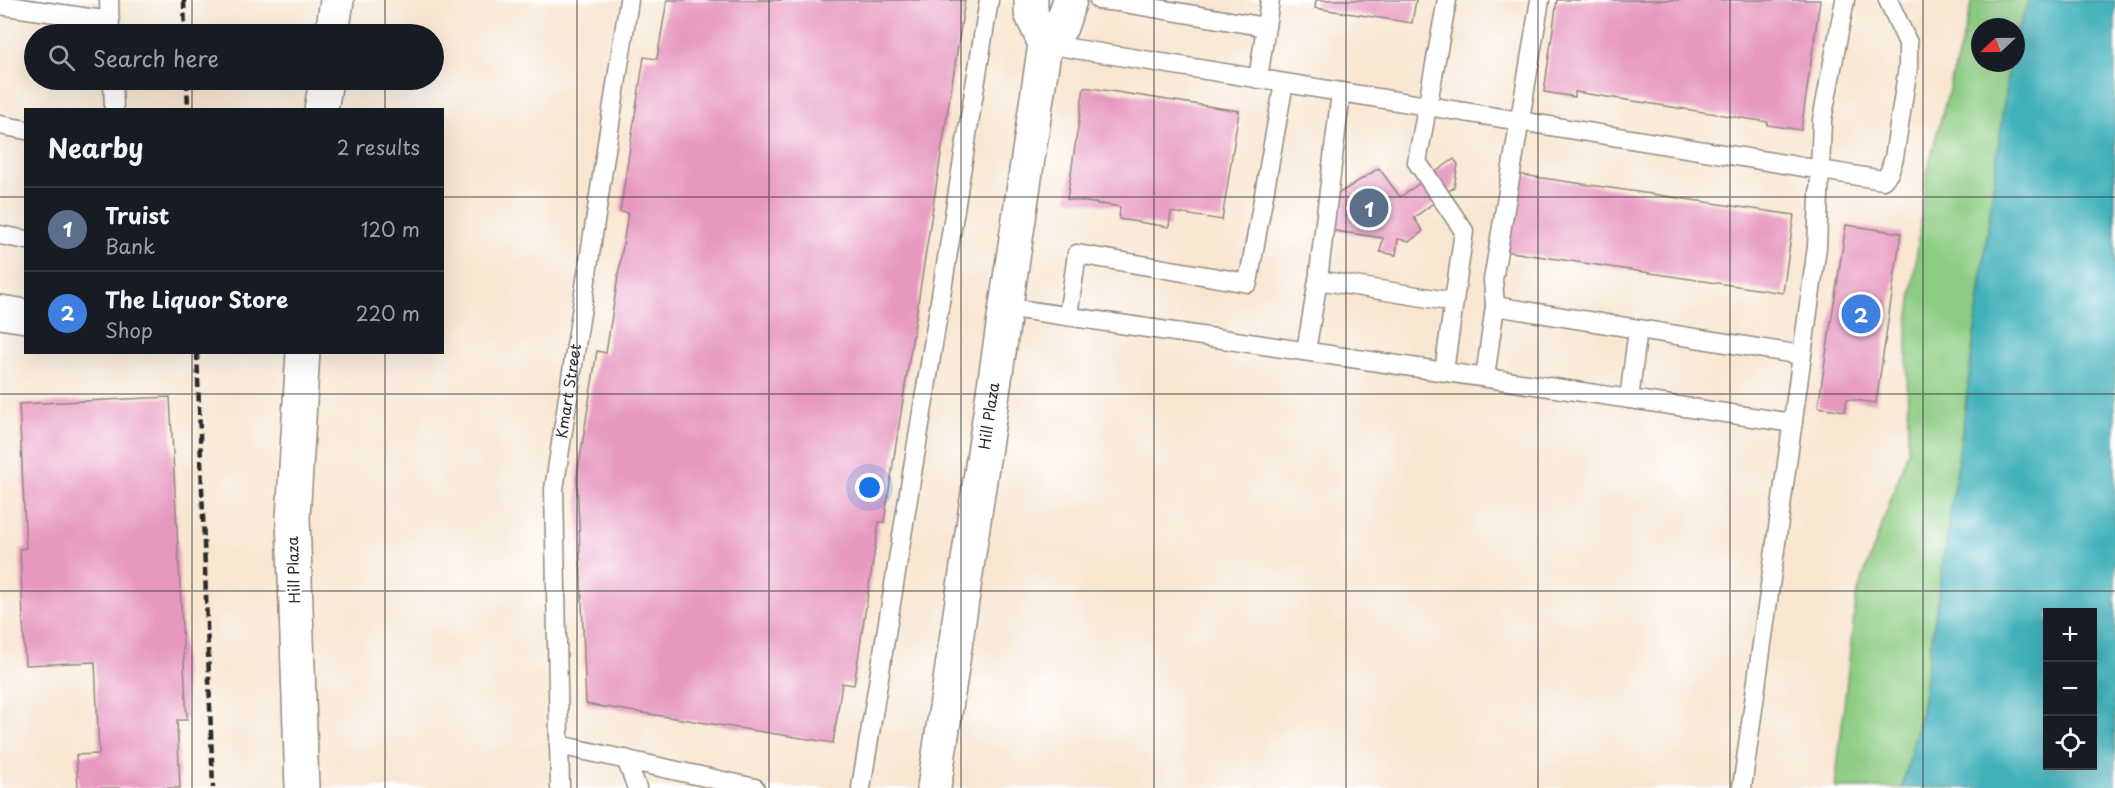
<!DOCTYPE html>
<html lang="en">
<head>
<meta charset="utf-8">
<style>
  :root { --surface:#171b24; --page:#242831; --text:#f1f3f6; --muted:#9ea1a6; --line:#363941; --accent:#d690ce }
  body { margin:0; font-family:"Playpen Sans",sans-serif; background:var(--page); color:var(--text) }
  .controls { position:absolute; right:18px; bottom:18px; display:grid; overflow:hidden; border-radius:0px; box-shadow:0 6px 24px #0002 }
  .controls button { width:54px; height:54px; display:grid; place-items:center; padding:0; border:0; border-bottom:2px solid var(--line); background:var(--surface); color:var(--text); font:30px sans-serif }
  .compass { position:absolute; left:1971px; top:18px; width:54px; height:54px; border-radius:50%; background:var(--surface); box-shadow:0 6px 24px #0002; rotate:248deg }
  .you { position:absolute; left:870px; top:488px; width:21px; height:21px; margin:-15px; border:4px solid #fff; border-radius:50%; background:#1a73e8; box-shadow:0 0 0 9px #1a73e833 }
  .badge { display:grid; place-items:center; width:39px; height:39px; border-radius:50%; background:var(--accent); color:#fff; font-size:20px; font-weight:700 }
  .pin { position:absolute; translate:-50% -50%; border:3px solid #fff; box-shadow:0 2px 6px #0006 }
  .list { margin:0; padding:0; list-style:none }
  h2 { display:flex; justify-content:space-between; align-items:center; height:78px; margin:0; padding:0 24px; font-size:26px }
  h2 small { font-size:20px; font-weight:400; color:var(--muted) }
  .list li { display:grid; grid-template-columns:39px 1fr auto; gap:18px; align-items:center; box-sizing:border-box; height:84px; padding:0 24px; border-top:2px solid var(--line) }
  .list b { display:block; font-size:22px; white-space:nowrap }
  .list p { margin:0; font-size:20px; white-space:nowrap; color:var(--muted) }
  .list em { font-size:20px; font-style:normal; color:var(--muted) }
  .icon { flex:none; width:33px; height:33px; fill:none; stroke:currentColor; stroke-width:2; stroke-linecap:round; stroke-linejoin:round }
  .map { position:relative; flex:none; width:2115px; height:788px; overflow:hidden }
  .search { position:absolute; background:var(--surface); box-shadow:0 6px 24px #0002; left:24px; top:24px; width:420px; height:66px; display:flex; align-items:center; gap:15px; box-sizing:border-box; padding:0 21px; border-radius:33px; color:var(--muted); font-size:22px }
  .panel { position:absolute; background:var(--surface); box-shadow:0 6px 24px #0002; left:24px; top:108px; width:420px; height:246px; border-radius:0px }
  .map>svg:first-child { display:block }
  .green { fill:#8dcc83; stroke:#5c7c57; stroke-width:1.5 }
  .water { fill:#40b0ba; stroke:#366e72; stroke-width:1.5; fill-rule:evenodd }
  .building { fill:#e797c0 }
  .lines { fill:none; stroke-linecap:round; stroke-linejoin:round }
  .service-casing { stroke:#92887e; stroke-width:21 }
  .minor-casing { stroke:#92887e; stroke-width:36 }
  .service { stroke:#fff; stroke-width:18 }
  .minor { stroke:#fff; stroke-width:33 }
  .rail { stroke:#2b2b2b; stroke-width:4.5; stroke-dasharray:9 4.5; stroke-linecap:butt }
  .grid { fill:none; stroke:#2b2b2b; stroke-width:1.5; stroke-opacity:0.55 }
  .labels { text-anchor:middle; stroke-width:4.5; stroke-linejoin:round; paint-order:stroke }
  .street-label { font-size:15px; fill:#2b2b2b; stroke:#fff }
</style>
</head>
<body>
<div class="map">
<svg width="2115" height="788" viewBox="0 0 2115 788">
  <rect width="100%" height="100%" fill="#fff"/>
  <filter id="ink" filterUnits="userSpaceOnUse"><feTurbulence type="fractalNoise" baseFrequency=".0167" numOctaves="2"/><feDisplacementMap in="SourceGraphic" scale="12" xChannelSelector="R" yChannelSelector="G"/><feConvolveMatrix kernelMatrix="1 2 1 2 8 2 1 2 1" color-interpolation-filters="sRGB"/></filter>
  <filter id="wash" filterUnits="userSpaceOnUse"><feTurbulence type="fractalNoise" baseFrequency=".008" numOctaves="4" result="noise"/><feDisplacementMap in="SourceGraphic" scale="24" xChannelSelector="R" yChannelSelector="G"/><feGaussianBlur stdDeviation="1.35" result="paint"/><feColorMatrix in="noise" values="0 0 0 0 0 0 0 0 0 0 0 0 0 0 0 0 0 1.4 0 .05"/><feComposite in="paint" operator="in"/></filter>
  <g filter="url(#wash)">
    <rect width="100%" height="100%" fill="#f8e6d1"/>
    <path class="green" d="M1973 0H2029L2016 35V27H1980V63H2009L1961 440 1921 712 1902 788H1835L1856 598 1908 451 1907 333 1927 171Z"/>
    <path class="water" d="M2029 0H2115V788H1902L1921 712 1961 440 2009 63H2016V35ZM2048 612H2092V766H2048Z"/>
    <g id="blocks">
      <g class="building">
        <path d="M667 0H965L884 522H879L854 685 842 683 833 743 586 704 577 477 597 351 606 353 628 213 620 212 644 57 657 59Z"/>
        <path d="M1316 0H1416L1412 23 1315 8Z"/>
        <path d="M1557 0H1820L1801 130 1767 125 1768 122 1575 92V97L1544 92Z"/>
        <path d="M1084 87 1239 111 1222 220 1171 212 1169 227 1119 219 1120 207 1067 199Z"/>
        <path d="M1454 159 1458 164 1454 187 1414 218 1423 231 1410 241 1398 239 1396 255 1380 252 1383 238 1328 230 1333 197 1379 168 1400 197Z"/>
        <path d="M1516 174 1794 215 1783 293 1504 251Z"/>
        <path d="M1846 225 1901 233 1876 403 1847 399 1845 411 1818 407Z"/>
        <path d="M170 397 187 720H177L180 788H78L76 755 99 754 95 662 25 665 20 549 26 548 19 404Z"/>
      </g>
    </g>
  </g>
  <g filter="url(#ink)">
    <use href="#blocks" fill-opacity="0" stroke="#92887e" stroke-width="1.5"/>
    <g class="lines">
      <g class="service-casing">
        <g id="service">
          <path d="M109 0 110 34"/>
          <path d="M1099 0 1118 2"/>
          <path d="M1118 0V2L1266 27"/>
          <path d="M0 5 110 21"/>
          <path d="M1045 44 1883 180 1889 173 1894 158 1908 67V43L1888 0"/>
          <path d="M1258 79 1270 0"/>
          <path d="M113 80 114 110"/>
          <path d="M0 125 26 130"/>
          <path d="M0 235 26 240"/>
          <path d="M1318 280 1341 92"/>
          <path d="M1495 306 1493 280 1540 0"/>
          <path d="M1004 307 1793 423"/>
          <path d="M1068 316 1077 254 1248 283 1284 83"/>
          <path d="M1306 351 1318 280 1454 302"/>
          <path d="M1444 371 1464 231 1417 162 1447 0"/>
          <path d="M1485 377 1495 306 1802 355"/>
          <path d="M1629 399 1638 329"/>
          <path d="M559 745 755 788"/>
          <path d="M626 759 637 788"/>
          <path id="s1" d="M560 788 554 489 629 0"/>
          <path d="M861 788 989 0"/>
          <path d="M1742 788 1817 247 1822 120 1845 0"/>
        </g>
      </g>
      <g class="minor-casing">
        <g id="minor">
          <path d="M1031 0V13L1045 44 1061 27 1070 0"/>
          <path d="M332 34 337 0"/>
          <path d="M321 110 326 80"/>
          <path d="M0 312 26 316"/>
          <path d="M302 788 293 518 303 352"/>
          <path id="s2" d="M934 788 1045 44"/>
        </g>
      </g>
      <use href="#service" class="service"/>
      <use href="#minor" class="minor"/>
      <g class="rail">
        <path d="M184 0 185 34"/>
        <path d="M187 80 188 110"/>
        <path d="M197 352 213 788"/>
      </g>
    </g>
  </g>
  <path class="grid" d="M192 0V34M385 0V34M577 0V788M769 0V788M961 0V788M1154 0V788M1346 0V788M1538 0V788M1730 0V788M1923 0V788M192 80V110M385 80V110M0 197H26M442 197H2115M192 352V788M385 352V788M0 394H2115M0 591H2115"/>
  <g class="labels">
    <g class="street-label">
      <text dy="5" stroke="none"><textPath href="#s1" startOffset="398">Kmart Street</textPath></text>
      <text dy="5" stroke="none"><textPath href="#s2" startOffset="376">Hill Plaza</textPath></text>
      <text transform="translate(294 570) rotate(-92)" y="5">Hill Plaza</text>
    </g>
  </g>
</svg>
<div class="controls">
<button>+</button>
<button>−</button>
<button><svg class="icon" aria-label="locate" viewBox="0 0 24 24"><circle cx="12" cy="12" r="6"/><path d="M12 2v4M12 18v4M2 12h4M18 12h4"/></svg></button>
</div>
<svg class="compass" viewBox="-18 -18 36 36"><path d="M0-13l5 13h-10z" fill="#e53935"/><path d="M0 13l5-13h-10z" fill="#9ea1a6"/></svg>
<div class="you"></div>
<div class="pin badge" style="left:1369px;top:208px;background:#5c6f8a">1</div>
<div class="pin badge" style="left:1861px;top:314px;background:#3f7fe0">2</div>
<div class="search"><svg class="icon" aria-label="search" viewBox="0 0 24 24"><circle cx="10" cy="10" r="6"/><path d="M15 15l6 6"/></svg>Search here</div>
<section class="panel">
<h2>Nearby<small>2 results</small></h2>
<ul class="list">
<li><span class="badge" style="background:#5c6f8a">1</span><div><b>Truist</b><p>Bank</p></div><em>120 m</em></li>
<li><span class="badge" style="background:#3f7fe0">2</span><div><b>The Liquor Store</b><p>Shop</p></div><em>220 m</em></li>
</ul>
</section>
</div>
</body>
</html>
